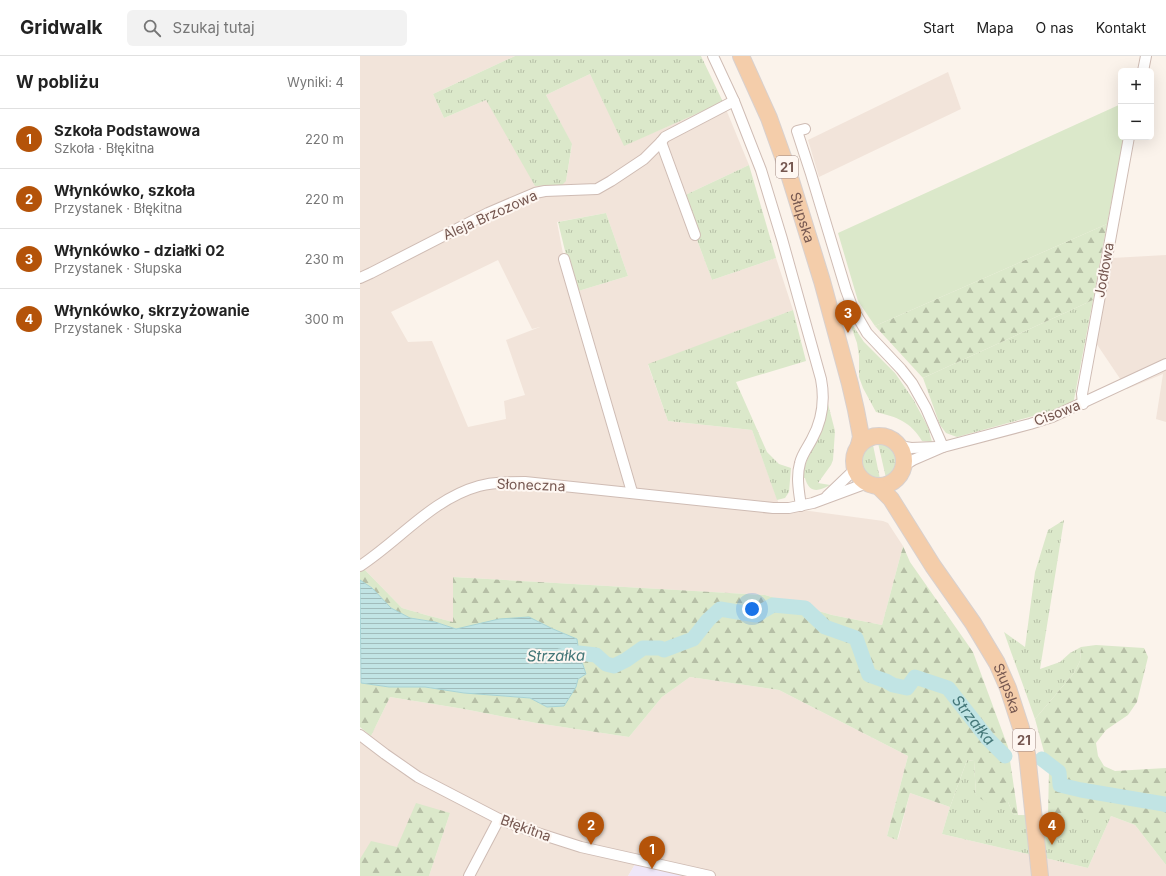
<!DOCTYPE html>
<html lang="pl">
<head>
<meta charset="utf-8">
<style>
  :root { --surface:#fff; --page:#f2f2f2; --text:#222; --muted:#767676; --line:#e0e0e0; --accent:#b45309 }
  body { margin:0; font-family:Inter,sans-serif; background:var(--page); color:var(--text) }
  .controls { position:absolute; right:12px; top:12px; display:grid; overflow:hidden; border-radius:6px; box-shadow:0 4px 16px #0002 }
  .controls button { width:36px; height:36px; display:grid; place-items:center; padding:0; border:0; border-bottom:1px solid var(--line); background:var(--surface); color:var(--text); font:20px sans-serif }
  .you { position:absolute; left:392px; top:553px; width:14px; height:14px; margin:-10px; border:3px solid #fff; border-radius:50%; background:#1a73e8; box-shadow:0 0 0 6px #1a73e833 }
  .badge { display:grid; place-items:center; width:26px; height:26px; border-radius:50%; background:var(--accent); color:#fff; font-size:13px; font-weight:700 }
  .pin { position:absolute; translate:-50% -33px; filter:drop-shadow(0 1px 2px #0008) }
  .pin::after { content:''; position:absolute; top:21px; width:14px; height:12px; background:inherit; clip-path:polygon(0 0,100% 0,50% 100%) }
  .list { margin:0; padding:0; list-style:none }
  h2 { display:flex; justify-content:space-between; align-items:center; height:52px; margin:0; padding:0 16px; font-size:17px }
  h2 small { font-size:13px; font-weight:400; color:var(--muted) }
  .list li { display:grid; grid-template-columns:26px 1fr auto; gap:12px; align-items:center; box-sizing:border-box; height:60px; padding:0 16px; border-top:1px solid var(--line) }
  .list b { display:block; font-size:15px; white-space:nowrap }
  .list p { margin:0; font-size:13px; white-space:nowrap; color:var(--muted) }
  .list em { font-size:13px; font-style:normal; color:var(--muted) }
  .icon { flex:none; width:22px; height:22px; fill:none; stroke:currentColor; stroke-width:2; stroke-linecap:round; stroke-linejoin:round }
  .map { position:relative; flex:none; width:806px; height:820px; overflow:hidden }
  header { display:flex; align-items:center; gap:24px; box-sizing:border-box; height:56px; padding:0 20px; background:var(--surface); border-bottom:1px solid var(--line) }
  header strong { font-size:19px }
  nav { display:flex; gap:22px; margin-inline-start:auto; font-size:14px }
  .search { width:280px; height:36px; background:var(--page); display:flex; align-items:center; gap:10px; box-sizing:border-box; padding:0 14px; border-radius:6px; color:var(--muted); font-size:15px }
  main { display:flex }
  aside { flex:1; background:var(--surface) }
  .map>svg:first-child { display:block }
  .residential { fill:#f2e4da; fill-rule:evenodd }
  .education { fill:#efe7f8 }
  .grass { fill:url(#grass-tufts) }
  .forest { fill:url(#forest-firs) }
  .green { fill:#dbe8ca }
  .water { fill:url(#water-rules); stroke:#a8d4d5 }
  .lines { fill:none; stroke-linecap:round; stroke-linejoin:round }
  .river { stroke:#c1e4e4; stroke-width:15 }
  .street-casing { stroke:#cfbcb4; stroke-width:12 }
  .primary-casing { stroke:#d8d0ce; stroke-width:18 }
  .street { stroke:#fff; stroke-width:10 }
  .primary { stroke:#f4cdaa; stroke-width:16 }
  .labels { text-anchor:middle; stroke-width:4; stroke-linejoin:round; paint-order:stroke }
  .shield { fill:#fef7f2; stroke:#9e8781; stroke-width:1 }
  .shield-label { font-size:13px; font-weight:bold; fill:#755750 }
  .street-label { font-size:14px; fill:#755750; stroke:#fef7f2 }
  .water-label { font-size:15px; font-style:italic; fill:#447778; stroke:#fef7f2 }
</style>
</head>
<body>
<header>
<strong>Gridwalk</strong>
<div class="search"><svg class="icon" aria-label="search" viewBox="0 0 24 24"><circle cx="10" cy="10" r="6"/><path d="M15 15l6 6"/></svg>Szukaj tutaj</div>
<nav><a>Start</a><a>Mapa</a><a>O nas</a><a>Kontakt</a></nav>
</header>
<main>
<aside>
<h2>W pobliżu<small>Wyniki: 4</small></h2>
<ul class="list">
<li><span class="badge">1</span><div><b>Szkoła Podstawowa</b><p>Szkoła · Błękitna</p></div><em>220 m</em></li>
<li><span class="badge">2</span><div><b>Włynkówko, szkoła</b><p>Przystanek · Błękitna</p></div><em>220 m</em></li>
<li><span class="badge">3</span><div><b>Włynkówko - działki 02</b><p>Przystanek · Słupska</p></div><em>230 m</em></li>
<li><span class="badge">4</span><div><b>Włynkówko, skrzyżowanie</b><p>Przystanek · Słupska</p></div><em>300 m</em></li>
</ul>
</aside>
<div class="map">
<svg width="806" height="820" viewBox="0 0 806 820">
  <defs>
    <pattern id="grass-tufts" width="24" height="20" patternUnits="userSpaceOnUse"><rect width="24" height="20" fill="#dbe8ca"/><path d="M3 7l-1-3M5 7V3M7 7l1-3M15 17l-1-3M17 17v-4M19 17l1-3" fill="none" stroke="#b6bfa6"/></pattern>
    <pattern id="forest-firs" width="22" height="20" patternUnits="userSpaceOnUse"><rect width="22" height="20" fill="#dbe8ca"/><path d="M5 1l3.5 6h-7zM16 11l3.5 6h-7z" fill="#b6bfa6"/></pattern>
    <pattern id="water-rules" width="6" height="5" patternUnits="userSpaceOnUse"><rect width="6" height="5" fill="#c1e4e4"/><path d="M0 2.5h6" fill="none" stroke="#a1bcbb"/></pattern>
  </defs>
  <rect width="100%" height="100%" fill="#fbf3eb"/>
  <g class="residential">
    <path d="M0 0H155L73 38 84 62 126 44 206 125 212 89 186 39 230 18 265 89 363 46 389 109 321 141 352 224 416 202 433 254 288 309 308 365 392 374 420 451 516 464 523 465 528 467 543 490 522 569 472 559 405 539 94 521 93 566 66 559 42 552 4 513 0 503ZM246 157 268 220 215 236 204 203 197 166ZM138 204 172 273 180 271 146 284 165 339 144 345 146 363 108 371 72 285 48 286 31 256Z"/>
    <path d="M588 16 601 53 459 121 448 84Z"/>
    <path d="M806 199V366L796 363 803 318 767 333 736 287 752 202Z"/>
    <path d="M330 621 419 634 548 700 527 780 538 783 550 737 590 751 582 778 728 812 751 760 775 769 806 809V820H345L277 805 268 820H69L90 757 37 791 0 803V686L4 689 11 680 30 641 104 653 176 667 269 681 302 641Z"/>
  </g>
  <path class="education" d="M277 805 345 820H268Z"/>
  <g class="grass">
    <path d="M155 0H341L363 46 264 90 230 18 186 39 212 88 206 125 202 129 175 130 126 44 84 62 73 38Z"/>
    <path d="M389 109 416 202 352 224 321 141Z"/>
    <path d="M246 157 268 220 215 236 198 166Z"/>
    <path d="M733 244 713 349 597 381 586 377 580 369 563 322Z"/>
    <path d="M433 254 446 305 376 326 407 396 419 408 431 412 429 436 425 442 417 444 392 374 308 365 288 308Z"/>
    <path d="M488 262 504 286 535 317 553 343 568 371 572 386 562 385C551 366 537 361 516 356L503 332 499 321V300L497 287Z"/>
    <path d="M467 344 475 375 473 404 471 409 458 427 470 429C458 436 449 437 445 422H443C444 403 453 395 460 378 464 367 465 355 467 344Z"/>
    <path d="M518 387C537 389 544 412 526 422Z"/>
    <path d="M513 389 520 423C499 424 494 399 513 389Z"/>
    <path d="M704 464 680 613 700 606 710 597 721 591 720 605 714 617 675 663C665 634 654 605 644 576L665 591 675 516 688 474Z"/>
    <path d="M607 704 614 705 616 739 648 746 653 758 658 759 751 760 728 812 582 778 590 751Z"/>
  </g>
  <g class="forest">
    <path d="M747 168 733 244 563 322 515 270Z"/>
    <path d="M543 490 550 506 613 596 648 691 658 759 653 758 648 746 629 749 616 739 614 705 607 704 590 751 550 737 537 784 527 780 548 700 419 634 330 621 302 641 269 681 176 667 104 653 30 641 11 680 0 671V627L29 631H65L104 637 170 642 187 651 216 631 218 623 226 618 219 597 217 583 193 573 176 564 109 571 96 573 75 566 50 562 31 552 12 532 0 524V516L4 513 42 552 66 559 93 566V521L405 539 472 559 522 569Z"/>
    <path d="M736 589 784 592 788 601 777 646 768 659 746 674 736 687 738 700 744 710 755 715 806 712V809L775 769 751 760H688L689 714 675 663 714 617 720 605 721 591Z"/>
    <path d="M56 747 90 757 69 820H0V803L11 785 37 791Z"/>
  </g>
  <path class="green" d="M761 48V81H764L747 168 515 270 498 245 478 177Z"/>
  <path class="water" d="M0 524 12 532 31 552 50 562 75 566 96 573 139 563 169 561 193 573 217 583 219 597 226 618 218 623 216 631 204 650 187 651 170 642 104 637 65 631H29L1 627Z"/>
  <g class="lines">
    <g class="river">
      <path id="s1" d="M200 600 219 597 236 599 246 608 254 610 266 604 283 592H300L304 594 333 583 348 564 360 553 396 559 413 549 445 552 465 571 496 582 509 619 526 625 533 629 547 632 555 621 588 632 628 683 645 700"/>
      <path d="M682 703 699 716 700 729 721 734 804 748 806 749"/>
    </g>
    <g class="street-casing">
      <g id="street">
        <path d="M353 0 374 45 401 114 422 183 461 323C465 344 463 363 452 383 448 391 442 398 440 407 436 421 439 436 441 450"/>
        <path d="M783 15 786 0"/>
        <path d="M445 73 437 75 451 118 486 234 493 253 507 277 541 313 552 327 566 352 583 391"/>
        <path d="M301 86 335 179"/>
        <path d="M204 203 272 436"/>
        <path d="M0 222 11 217 128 157 175 137 185 135 237 133 251 125 284 103 301 86 305 81 374 45"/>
        <path d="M723 348 722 338 769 81"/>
        <path d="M540 390 551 392 577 391"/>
        <path d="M543 413 548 407 553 404 583 391 670 368 692 361 806 308"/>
        <path d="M467 440 491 417 494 411"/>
        <path d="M0 510C40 484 72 443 119 430 134 426 149 426 165 426L413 452H429L453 447 507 427"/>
        <path d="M0 679 25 698 58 721 139 763 168 774 221 791 350 820"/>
        <path d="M109 820 139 763"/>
      </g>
    </g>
    <g class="primary-casing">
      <g id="primary">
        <path id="s2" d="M381 0 409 62 428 115 462 225 490 328 496 354 500 375 501 381 499 389"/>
        <circle cx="519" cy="405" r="25"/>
        <path id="s3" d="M518 430 531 443 573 510 613 567 637 607 648 632 661 672 667 698 680 820"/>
      </g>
    </g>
    <use href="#street" class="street"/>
    <use href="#primary" class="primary"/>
  </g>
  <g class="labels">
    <g class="shield">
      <rect x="416" y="100" width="22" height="22" rx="3"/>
      <rect x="653" y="673" width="22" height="22" rx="3"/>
    </g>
    <g class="shield-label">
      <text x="427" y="116">21</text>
      <text x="664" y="689">21</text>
    </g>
    <g class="street-label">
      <text transform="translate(130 159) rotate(-24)" y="5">Aleja Brzozowa</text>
      <text dy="5" stroke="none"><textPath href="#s2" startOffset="173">Słupska</textPath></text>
      <text transform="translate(744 214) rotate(-80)" y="5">Jodłowa</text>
      <text transform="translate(697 357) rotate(-21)" y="5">Cisowa</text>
      <text transform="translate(171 429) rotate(2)" y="5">Słoneczna</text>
      <text dy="5" stroke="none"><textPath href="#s3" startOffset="241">Słupska</textPath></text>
      <text transform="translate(166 772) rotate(20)" y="5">Błękitna</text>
    </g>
    <g class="water-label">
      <text transform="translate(196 600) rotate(-1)" y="5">Strzałka</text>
      <text dy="5" stroke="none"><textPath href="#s1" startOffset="503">Strzałka</textPath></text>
    </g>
  </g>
</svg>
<div class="controls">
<button>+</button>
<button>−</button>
</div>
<div class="you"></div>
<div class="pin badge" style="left:292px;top:813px">1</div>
<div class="pin badge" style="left:231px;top:789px">2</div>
<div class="pin badge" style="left:488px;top:277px">3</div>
<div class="pin badge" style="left:692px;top:789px">4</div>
</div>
</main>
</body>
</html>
